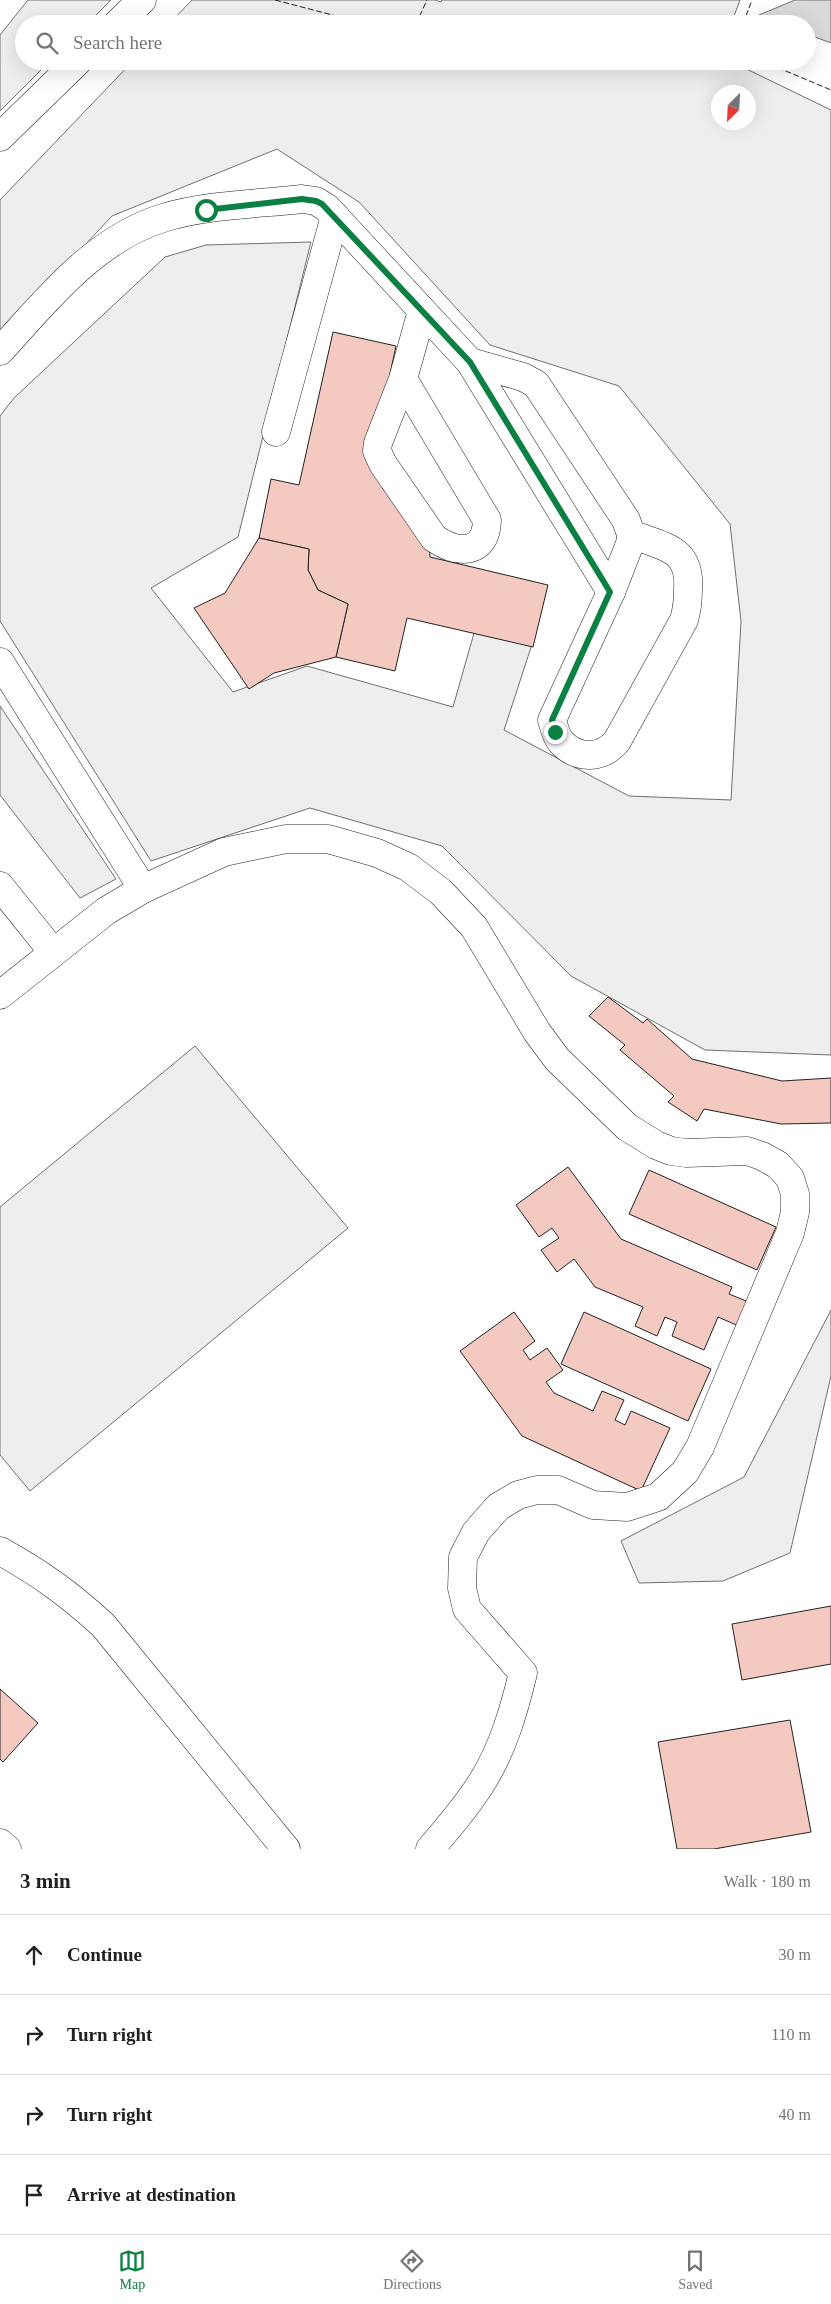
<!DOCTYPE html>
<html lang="en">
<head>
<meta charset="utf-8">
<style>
  :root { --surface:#fff; --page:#f6f6f6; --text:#202124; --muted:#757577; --line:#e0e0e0; --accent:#0b8043 }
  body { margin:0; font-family:"Times New Roman",serif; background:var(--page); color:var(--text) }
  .compass { position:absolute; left:711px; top:85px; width:45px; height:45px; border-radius:50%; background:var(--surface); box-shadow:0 5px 20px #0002; rotate:204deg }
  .stop { position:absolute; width:15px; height:15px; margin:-11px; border:4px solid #0b8043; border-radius:50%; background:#fff }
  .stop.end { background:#0b8043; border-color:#fff; box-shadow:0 1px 5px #0008 }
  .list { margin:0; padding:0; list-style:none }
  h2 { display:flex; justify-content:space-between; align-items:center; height:65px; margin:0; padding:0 20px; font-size:21px }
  h2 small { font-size:16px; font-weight:400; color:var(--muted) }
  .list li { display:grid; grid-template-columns:32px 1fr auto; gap:15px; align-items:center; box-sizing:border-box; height:80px; padding:0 20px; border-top:1px solid var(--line) }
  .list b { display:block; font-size:19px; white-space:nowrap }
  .list em { font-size:16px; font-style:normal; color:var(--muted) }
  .icon { flex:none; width:28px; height:28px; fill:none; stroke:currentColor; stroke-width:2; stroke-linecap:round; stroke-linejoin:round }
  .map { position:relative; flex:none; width:831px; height:1849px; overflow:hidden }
  .search { position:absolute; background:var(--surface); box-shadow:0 5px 20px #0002; left:15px; right:15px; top:15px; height:55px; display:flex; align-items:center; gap:12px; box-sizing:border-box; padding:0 18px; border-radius:28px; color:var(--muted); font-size:19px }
  .sheet { height:385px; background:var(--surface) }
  nav { display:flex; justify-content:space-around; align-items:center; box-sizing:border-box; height:70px; border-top:1px solid var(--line); background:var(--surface); font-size:14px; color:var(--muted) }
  nav a { display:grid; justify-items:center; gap:2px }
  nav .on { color:var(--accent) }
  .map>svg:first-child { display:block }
  .green { fill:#eee; stroke:#6f6f6f; fill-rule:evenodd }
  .water { fill:#d9d9d9; stroke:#6f6f6f }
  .building { fill:#f3c9c0; stroke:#222 }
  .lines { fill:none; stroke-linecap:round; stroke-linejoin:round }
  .minor-casing { stroke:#222; stroke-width:29 }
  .minor { stroke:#fff; stroke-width:28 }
  .fence { stroke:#222; stroke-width:1; stroke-dasharray:6 2.5; stroke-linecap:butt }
  .route { stroke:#0b8043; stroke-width:6 }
</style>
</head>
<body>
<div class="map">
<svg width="831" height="1849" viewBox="0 0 831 1849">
  <rect width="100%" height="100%" fill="#fff"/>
  <g class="green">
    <path d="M28 0H111L87 24H24V61H50L0 111V35Z"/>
    <path d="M192 0H435L441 2 442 0H740L731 24H169Z"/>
    <path d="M133 61H730L831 110V1055L705 1050 571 976 442 846 310 808 151 861 0 621V416L14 398 165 257 206 245 311 242 238 537 151 588 233 692 307 666 453 707 478 619 535 635 504 730 629 796 731 800 741 621 730 524 619 386 490 345 359 202 277 149 112 216 0 336V200ZM718 92H748V122H718Z"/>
    <path d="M0 706 116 879 80 898 0 795Z"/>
    <path d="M195 1046 348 1228 30 1491 0 1455V1207Z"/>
    <path d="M831 1310V1376L790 1553 723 1581 639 1583 621 1541 744 1477Z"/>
  </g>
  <path class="water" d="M795 0H831V43L807 34V24H781L759 15Z"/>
  <g class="building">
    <path d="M333 332 396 346 371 461 429 522 430 557 548 585 533 647 407 618 395 671 336 657 348 604 318 590 308 570 309 549 259 538 271 479 299 485Z"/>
    <path d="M259 538 309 549 308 570 318 590 348 604 336 657 274 673 249 689 194 608 225 593Z"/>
    <path d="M608 997 643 1023 647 1019 692 1059 782 1081 831 1078V1123L781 1124 704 1109 697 1121 668 1102 674 1096 620 1050 625 1045 589 1016Z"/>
    <path d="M568 1167 621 1239 732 1287 729 1294 751 1303 741 1327 718 1317 704 1350 672 1336 677 1322 665 1317 657 1336 635 1326 643 1307 595 1287 574 1259 557 1272 541 1250 559 1238 552 1228 539 1237 516 1205Z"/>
    <path d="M649 1170 776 1227 757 1270 629 1214Z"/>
    <path d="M514 1312 535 1341 523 1350 530 1360 547 1348 563 1370 546 1382 554 1393 593 1411 602 1391 624 1400 615 1420 625 1425 631 1411 670 1428 641 1491 522 1436 460 1351Z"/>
    <path d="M584 1312 711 1369 688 1421 561 1364Z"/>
    <path d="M831 1606V1664L742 1680 732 1624Z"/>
    <path d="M0 1689 38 1723 3 1762 0 1759Z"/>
    <path d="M790 1720 811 1832 714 1849H677L658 1742Z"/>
  </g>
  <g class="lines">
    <g class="minor-casing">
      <g id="minor">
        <path d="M117 24 142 0"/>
        <path d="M0 137 78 61"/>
        <path d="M0 351C46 301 94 239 163 218 205 205 257 204 302 199L316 201 327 208 470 362 611 592 552 720C554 727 556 736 561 742 578 760 602 759 617 741L684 620C687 610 688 600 688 589 691 548 664 547 631 534"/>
        <path d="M470 362 523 377 536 384 626 520 631 534V541L611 592"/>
        <path d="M403 379 487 520C486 556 457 554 434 538L383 464 377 451 378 443 403 379 422 311"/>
        <path d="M276 432 335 216"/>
        <path d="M0 662 143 889"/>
        <path d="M0 886 53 952"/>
        <path d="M0 995 106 911 143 889 224 852 286 839H328L377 853 408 867 441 892 474 927 537 1032 557 1059 627 1127 656 1145 671 1151 686 1153 747 1151 762 1156 778 1165 790 1178 795 1194V1212L790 1233 700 1447 685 1472 658 1497 627 1507 593 1505 558 1490H537L518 1495 498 1507 476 1532 463 1557 462 1588 467 1609 523 1673C514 1710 503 1749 482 1782 467 1806 449 1827 430 1849"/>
        <path d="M0 1551C40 1573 69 1594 103 1625L286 1849"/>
        <path d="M0 1843 7 1849"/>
      </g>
    </g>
    <use href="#minor" class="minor"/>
    <g class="fence">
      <path d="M275 0 367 24"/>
      <path d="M416 24 427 0"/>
      <path d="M743 24 752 0"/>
      <path d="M762 61 831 90"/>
    </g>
  </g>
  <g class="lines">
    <path class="route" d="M206 210 302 199 316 201 322 204 470 362 610 592 552 720 555 732"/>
  </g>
</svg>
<svg class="compass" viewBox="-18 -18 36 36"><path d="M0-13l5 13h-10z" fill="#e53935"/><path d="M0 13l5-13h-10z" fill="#757577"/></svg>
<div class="stop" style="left:206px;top:210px"></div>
<div class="stop end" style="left:555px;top:732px"></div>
<div class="search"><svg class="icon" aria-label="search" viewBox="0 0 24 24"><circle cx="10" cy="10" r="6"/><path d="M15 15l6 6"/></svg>Search here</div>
</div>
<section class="sheet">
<h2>3 min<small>Walk · 180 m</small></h2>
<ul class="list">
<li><svg class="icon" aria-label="ahead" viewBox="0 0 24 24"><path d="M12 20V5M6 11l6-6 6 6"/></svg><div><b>Continue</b></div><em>30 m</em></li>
<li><svg class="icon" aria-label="right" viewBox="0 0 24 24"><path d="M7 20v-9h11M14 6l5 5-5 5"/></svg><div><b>Turn right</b></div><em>110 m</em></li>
<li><svg class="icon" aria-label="right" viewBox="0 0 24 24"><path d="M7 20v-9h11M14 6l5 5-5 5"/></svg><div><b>Turn right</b></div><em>40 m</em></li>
<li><svg class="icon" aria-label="arrive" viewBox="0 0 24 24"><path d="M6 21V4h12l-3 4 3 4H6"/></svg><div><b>Arrive at destination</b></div></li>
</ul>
</section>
<nav>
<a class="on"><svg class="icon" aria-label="map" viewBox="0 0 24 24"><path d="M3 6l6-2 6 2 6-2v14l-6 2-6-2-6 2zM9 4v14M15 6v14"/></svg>Map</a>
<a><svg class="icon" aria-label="directions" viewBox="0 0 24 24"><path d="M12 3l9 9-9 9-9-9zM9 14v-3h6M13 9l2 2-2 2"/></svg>Directions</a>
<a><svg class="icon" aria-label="saved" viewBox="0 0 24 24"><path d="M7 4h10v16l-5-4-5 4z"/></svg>Saved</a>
</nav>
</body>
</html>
